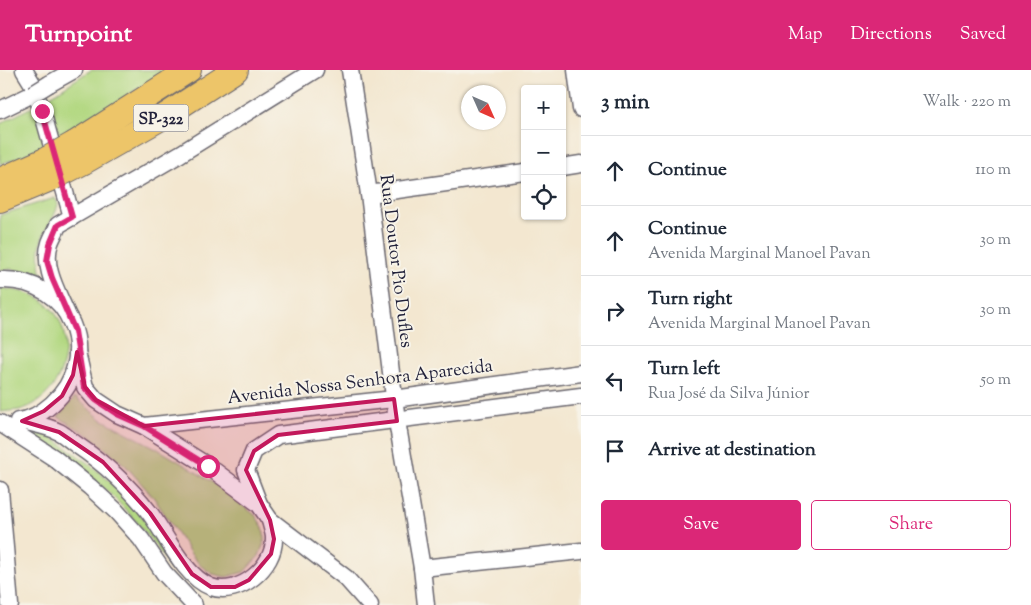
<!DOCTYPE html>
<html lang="en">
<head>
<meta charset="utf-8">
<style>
  :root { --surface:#fff; --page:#f2f2f3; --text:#1f2937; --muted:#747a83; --line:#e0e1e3; --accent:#db2777 }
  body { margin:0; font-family:"Sorts Mill Goudy",serif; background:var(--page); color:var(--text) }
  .controls { position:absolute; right:15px; top:15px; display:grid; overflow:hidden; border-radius:5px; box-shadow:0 1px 4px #0004 }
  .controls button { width:45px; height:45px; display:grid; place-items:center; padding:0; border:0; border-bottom:1px solid var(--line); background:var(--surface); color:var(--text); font:25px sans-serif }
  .compass { position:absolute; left:461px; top:15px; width:45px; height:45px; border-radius:50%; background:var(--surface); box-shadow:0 1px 4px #0004; rotate:135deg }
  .stop { position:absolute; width:15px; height:15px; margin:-11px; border:4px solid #db2777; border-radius:50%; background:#fff }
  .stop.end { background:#db2777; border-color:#fff; box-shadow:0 1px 5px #0008 }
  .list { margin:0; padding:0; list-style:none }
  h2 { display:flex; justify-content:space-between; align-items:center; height:65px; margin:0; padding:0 20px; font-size:21px }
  h2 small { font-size:16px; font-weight:400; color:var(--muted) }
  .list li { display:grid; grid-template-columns:32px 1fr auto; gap:15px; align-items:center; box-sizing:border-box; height:70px; padding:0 20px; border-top:1px solid var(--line) }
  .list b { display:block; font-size:19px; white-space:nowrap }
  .list p { margin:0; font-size:16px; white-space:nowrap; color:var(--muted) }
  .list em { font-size:16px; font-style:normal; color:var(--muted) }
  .actions { display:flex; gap:10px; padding:15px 20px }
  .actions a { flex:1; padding:11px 0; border:1px solid var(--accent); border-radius:5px; text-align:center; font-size:18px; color:var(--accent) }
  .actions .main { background:var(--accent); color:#fff }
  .icon { flex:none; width:28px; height:28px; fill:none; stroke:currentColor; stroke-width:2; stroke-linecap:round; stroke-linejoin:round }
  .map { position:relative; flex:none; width:581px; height:535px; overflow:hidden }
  header { display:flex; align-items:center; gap:30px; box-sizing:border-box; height:70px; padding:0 25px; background:var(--accent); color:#fff }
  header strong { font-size:24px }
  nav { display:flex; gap:28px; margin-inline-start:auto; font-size:18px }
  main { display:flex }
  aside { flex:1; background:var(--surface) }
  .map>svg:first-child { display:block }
  .green { fill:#b3d882; stroke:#6a7d5e }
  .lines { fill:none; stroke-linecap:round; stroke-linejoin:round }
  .minor-casing { stroke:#6b676f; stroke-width:19 }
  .highway-casing { stroke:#6b676f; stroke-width:26 }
  .minor { stroke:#fff; stroke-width:16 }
  .highway { stroke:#edc569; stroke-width:24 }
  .minor-bridge-casing { stroke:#6b676f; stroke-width:19; stroke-linecap:butt }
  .highway-bridge-casing { stroke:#6b676f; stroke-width:26; stroke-linecap:butt }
  .minor-bridge { stroke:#fff; stroke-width:16 }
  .highway-bridge { stroke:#edc569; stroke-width:24 }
  .route { stroke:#db2777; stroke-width:6 }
  .marked { fill:#c2185b; fill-opacity:0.2; stroke:#c2185b; stroke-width:4; stroke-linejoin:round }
  .labels { text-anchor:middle; stroke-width:4; stroke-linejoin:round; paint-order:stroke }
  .shield { fill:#f7f3e8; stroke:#62616f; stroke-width:1 }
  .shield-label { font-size:16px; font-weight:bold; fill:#22223b }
  .street-label { font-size:18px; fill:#22223b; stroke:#f7f3e8 }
</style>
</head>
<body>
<header>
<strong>Turnpoint</strong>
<nav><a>Map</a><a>Directions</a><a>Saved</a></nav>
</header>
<main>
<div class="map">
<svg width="581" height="535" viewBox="0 0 581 535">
  <rect width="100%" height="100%" fill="#f7f3e8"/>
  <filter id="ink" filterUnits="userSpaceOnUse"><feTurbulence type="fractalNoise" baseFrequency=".02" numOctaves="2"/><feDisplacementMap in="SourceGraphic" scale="10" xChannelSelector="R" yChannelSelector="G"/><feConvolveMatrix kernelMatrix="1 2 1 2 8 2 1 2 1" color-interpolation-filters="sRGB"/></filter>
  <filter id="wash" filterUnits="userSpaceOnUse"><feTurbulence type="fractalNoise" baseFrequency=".0096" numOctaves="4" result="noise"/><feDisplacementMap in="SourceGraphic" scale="20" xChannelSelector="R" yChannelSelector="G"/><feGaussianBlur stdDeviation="1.12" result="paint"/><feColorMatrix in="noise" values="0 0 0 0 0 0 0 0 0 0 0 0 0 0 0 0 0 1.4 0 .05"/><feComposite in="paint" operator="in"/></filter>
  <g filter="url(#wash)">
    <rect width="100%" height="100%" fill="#f3e7d0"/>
    <g class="green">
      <path d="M91 0H166C114 33 60 76 0 94V54L41 32Z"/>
      <path d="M55 128 58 134C56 144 51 151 46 160 37 175 39 191 42 207L12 199 0 200V145Z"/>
      <path d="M1 218C13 220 24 221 35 226 84 251 70 327 19 340 13 341 6 341 0 342Z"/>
      <path d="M75 327 101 349 156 378 188 397 221 418 255 445 263 457 265 470 259 486 244 502 226 507 213 504 201 496 191 484 154 428 126 396 90 366 58 347Z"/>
      <path d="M39 359C72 381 105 403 131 433 148 452 162 474 175 496L170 497C135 443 88 397 31 365L30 361Z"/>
    </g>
  </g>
  <g filter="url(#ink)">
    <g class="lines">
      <g class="minor-casing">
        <g id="minor">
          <path d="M24 0 32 13 42 41 72 147"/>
          <path d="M350 0 369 124 397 351 422 498 426 535"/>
          <path d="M576 0 581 39"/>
          <path d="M49 14 74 0"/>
          <path d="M0 40 33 24"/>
          <path d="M562 97 581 94"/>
          <path d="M369 124 525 102"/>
          <path d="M0 210C70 207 104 288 52 334 43 342 30 350 18 351"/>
          <path d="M66 242C57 221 42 196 50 173 52 167 56 161 58 155L180 84 315 0"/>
          <path d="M77 282 85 317 96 330 117 344 144 356 208 396 259 434 270 450 346 508 370 535"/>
          <path d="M22 351C34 354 48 356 59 362 65 365 71 371 77 375 105 394 128 415 149 442 166 464 183 506 211 517 239 527 275 497 274 468 274 462 271 456 270 450"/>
          <path d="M0 353 54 388 90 417 116 441 141 469 164 503 194 535"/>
          <path d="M144 356 394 329 581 303"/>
          <path d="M0 420 10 535"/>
          <path d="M259 434 246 400 254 381 278 365 581 326"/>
          <path d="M422 498 581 481"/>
        </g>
      </g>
      <g class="highway-casing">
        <g id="highway">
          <path d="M75 73 189 0"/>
          <path d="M84 92 163 47 236 0"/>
          <path d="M0 110 43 91"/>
          <path d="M0 130 53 108"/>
        </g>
      </g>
      <use href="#minor" class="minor"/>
      <use href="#highway" class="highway"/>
      <g class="minor-bridge-casing">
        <path id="minor-bridge" d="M33 24 49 14"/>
      </g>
      <g class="highway-bridge-casing">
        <g id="highway-bridge">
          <path d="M43 91 75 73"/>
          <path d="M53 108 84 92"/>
        </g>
      </g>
      <use href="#minor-bridge" class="minor-bridge"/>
      <use href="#highway-bridge" class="highway-bridge"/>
    </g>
  </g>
  <g class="lines" filter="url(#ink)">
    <path class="route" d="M42 41 72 147 58 155 50 174 47 191 52 208 75 261 84 317 96 330 117 344 144 356 208 396"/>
  </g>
  <path class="marked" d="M77 282 85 317 96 330 144 356 394 329 397 351 278 365 254 381 246 400 270 450 274 469 271 484 249 510 235 517H211L192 504 150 443 103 392 59 362 22 351 44 341 62 326 73 305Z"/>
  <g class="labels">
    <rect class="shield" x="133.5" y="34.5" width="55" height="27" rx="4"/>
    <g class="shield-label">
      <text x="161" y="54">SP-322</text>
    </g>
    <g class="street-label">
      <text transform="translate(397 191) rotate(83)" y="6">Rua Doutor Pio Dufles</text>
      <text transform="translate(360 311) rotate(-7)" y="6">Avenida Nossa Senhora Aparecida</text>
    </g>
  </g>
</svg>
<div class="controls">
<button>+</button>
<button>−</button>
<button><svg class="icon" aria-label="locate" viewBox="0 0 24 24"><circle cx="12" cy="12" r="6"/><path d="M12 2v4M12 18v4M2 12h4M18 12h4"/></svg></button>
</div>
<svg class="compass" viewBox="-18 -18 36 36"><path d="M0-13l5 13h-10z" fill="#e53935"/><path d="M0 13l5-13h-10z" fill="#747a83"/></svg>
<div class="stop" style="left:208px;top:396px"></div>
<div class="stop end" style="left:42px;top:41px"></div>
</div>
<aside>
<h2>3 min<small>Walk · 220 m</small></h2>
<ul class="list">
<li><svg class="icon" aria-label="ahead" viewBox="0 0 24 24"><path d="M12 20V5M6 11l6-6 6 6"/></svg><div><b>Continue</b></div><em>110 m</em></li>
<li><svg class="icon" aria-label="ahead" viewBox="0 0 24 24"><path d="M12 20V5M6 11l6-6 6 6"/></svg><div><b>Continue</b><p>Avenida Marginal Manoel Pavan</p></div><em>30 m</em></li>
<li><svg class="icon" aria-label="right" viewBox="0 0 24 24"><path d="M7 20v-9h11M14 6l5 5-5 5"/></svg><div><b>Turn right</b><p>Avenida Marginal Manoel Pavan</p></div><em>30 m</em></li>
<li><svg class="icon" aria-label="left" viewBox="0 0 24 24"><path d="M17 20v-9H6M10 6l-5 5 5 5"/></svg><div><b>Turn left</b><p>Rua José da Silva Júnior</p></div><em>50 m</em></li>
<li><svg class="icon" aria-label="arrive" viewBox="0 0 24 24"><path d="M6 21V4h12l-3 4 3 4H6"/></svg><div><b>Arrive at destination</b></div></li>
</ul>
<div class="actions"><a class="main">Save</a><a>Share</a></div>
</aside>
</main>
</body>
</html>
